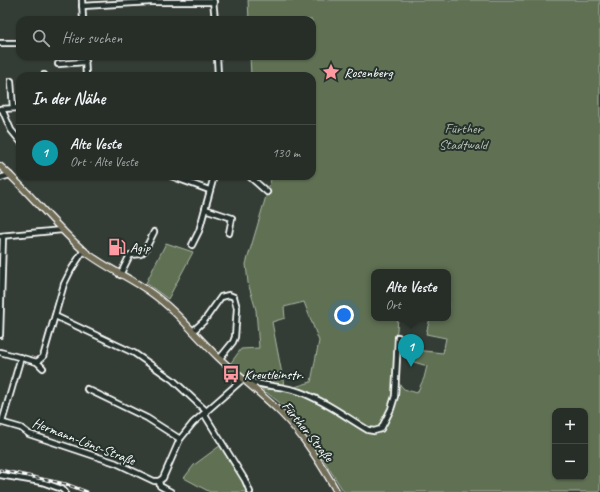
<!DOCTYPE html>
<html lang="de">
<head>
<meta charset="utf-8">
<style>
  :root { --surface:#272e28; --page:#2f3630; --text:#f1f3f6; --muted:#a4a8a8; --line:#434a45; --accent:#8abfa5 }
  body { margin:0; font-family:Caveat,sans-serif; background:var(--page); color:var(--text) }
  .controls { position:absolute; right:12px; bottom:12px; display:grid; overflow:hidden; border-radius:8px; box-shadow:0 1px 3px #0004 }
  .controls button { width:36px; height:36px; display:grid; place-items:center; padding:0; border:0; border-bottom:1px solid var(--line); background:var(--surface); color:var(--text); font:20px sans-serif }
  .you { position:absolute; left:344px; top:315px; width:14px; height:14px; margin:-10px; border:3px solid #fff; border-radius:50%; background:#1a73e8; box-shadow:0 0 0 6px #1a73e833 }
  .badge { display:grid; place-items:center; width:26px; height:26px; border-radius:50%; background:var(--accent); color:#fff; font-size:13px; font-weight:700 }
  .pin { position:absolute; translate:-50% -33px; filter:drop-shadow(0 1px 2px #0008) }
  .pin::after { content:''; position:absolute; top:21px; width:14px; height:12px; background:inherit; clip-path:polygon(0 0,100% 0,50% 100%) }
  .popup { position:absolute; left:371px; top:269px; width:80px; height:52px; box-sizing:border-box; display:grid; place-content:center; border-radius:8px; background:var(--surface); filter:drop-shadow(0 1px 3px #0005); font-size:13px; white-space:nowrap; color:var(--muted) }
  .popup b { font-size:15px; color:var(--text) }
  .popup::after { content:''; position:absolute; left:50%; top:100%; margin-left:-8px; border:8px solid transparent; border-top-color:var(--surface) }
  .list { margin:0; padding:0; list-style:none }
  h2 { display:flex; justify-content:space-between; align-items:center; height:52px; margin:0; padding:0 16px; font-size:17px }
  h2 small { font-size:13px; font-weight:400; color:var(--muted) }
  .list li { display:grid; grid-template-columns:26px 1fr auto; gap:12px; align-items:center; box-sizing:border-box; height:56px; padding:0 16px; border-top:1px solid var(--line) }
  .list b { display:block; font-size:15px; white-space:nowrap }
  .list p { margin:0; font-size:13px; white-space:nowrap; color:var(--muted) }
  .list em { font-size:13px; font-style:normal; color:var(--muted) }
  .icon { flex:none; width:22px; height:22px; fill:none; stroke:currentColor; stroke-width:2; stroke-linecap:round; stroke-linejoin:round }
  .map { position:relative; flex:none; width:600px; height:492px; overflow:hidden }
  .search { position:absolute; background:var(--surface); box-shadow:0 1px 3px #0004; left:16px; top:16px; width:300px; height:44px; display:flex; align-items:center; gap:10px; box-sizing:border-box; padding:0 14px; border-radius:12px; color:var(--muted); font-size:15px }
  .panel { position:absolute; background:var(--surface); box-shadow:0 1px 3px #0004; left:16px; top:72px; width:300px; height:108px; border-radius:12px }
  .map>svg:first-child { display:block }
  .green { fill:#5e7052; stroke:#aeb8a8; fill-rule:evenodd }
  .lines { fill:none; stroke-linecap:round; stroke-linejoin:round }
  .minor-casing { stroke:#fff; stroke-width:8 }
  .major-casing { stroke:#fff; stroke-width:8 }
  .minor { stroke:#26332d; stroke-width:4.5 }
  .major { stroke:#726e59; stroke-width:5.5 }
  .rail-casing { stroke:#fff; stroke-width:3 }
  .rail { stroke:#26332d; stroke-width:1.5; stroke-dasharray:4.5; stroke-linecap:butt }
  .labels { text-anchor:middle; stroke-width:4; stroke-linejoin:round; paint-order:stroke }
  .poi-label { font-size:14px; fill:#fff; stroke:#26332d; text-anchor:start }
  .park-label { font-size:14px; fill:#b7bfb1; stroke:#26332d }
  .street-label { font-size:14px; fill:#fff; stroke:#26332d }
</style>
</head>
<body>
<div class="map">
<svg width="600" height="492" viewBox="0 0 600 492">
  <rect width="100%" height="100%" fill="#343d35"/>
  <filter id="ink" filterUnits="userSpaceOnUse"><feTurbulence type="fractalNoise" baseFrequency=".025" numOctaves="2"/><feDisplacementMap in="SourceGraphic" scale="8" xChannelSelector="R" yChannelSelector="G"/><feConvolveMatrix kernelMatrix="1 2 1 2 8 2 1 2 1" color-interpolation-filters="sRGB"/></filter>
  <g filter="url(#ink)">
    <g class="green">
      <path d="M248 0H600V492H344L301 424 289 410 230 364 241 349 259 348 256 310 248 283 246 264 272 176H312V76H251L250 56H312V20H249ZM374 272H448V318H430L426 334 446 338 443 353 415 350 411 361 427 366 424 378 417 393 404 389 393 377 398 318H374ZM304 302 319 341 311 382 285 390 272 322 285 318 284 307ZM555 411H585V477H555Z"/>
      <path d="M166 243 193 252 168 299 146 283Z"/>
      <path d="M221 445 235 466 247 492H210L184 478 194 465Z"/>
    </g>
    <g class="lines">
      <g class="minor-casing">
        <g id="minor">
          <path d="M82 0 83 20"/>
          <path d="M213 0 215 20"/>
          <path d="M82 6 151 2H214"/>
          <path d="M0 43H20"/>
          <path d="M85 56 86 76"/>
          <path d="M217 56 218 76"/>
          <path d="M58 64 85 62"/>
          <path d="M44 75V76"/>
          <path d="M11 81 13 108"/>
          <path d="M0 109 20 108"/>
          <path d="M2 109 11 130 20 141"/>
          <path d="M171 176 209 190"/>
          <path d="M249 176 267 192"/>
          <path d="M0 178 10 175"/>
          <path d="M205 209 232 218 229 233"/>
          <path d="M0 236 62 230"/>
          <path d="M192 245 199 231 214 176"/>
          <path d="M120 275 130 255 141 254 145 250 154 232"/>
          <path d="M55 316 134 353 173 380 205 410 206 417 245 480 250 492"/>
          <path d="M193 331 204 321 221 297 229 295 234 297 237 308 235 337 233 342 220 358"/>
          <path d="M0 335 3 236"/>
          <path d="M0 352 37 362 43 368"/>
          <path d="M37 362 43 357 64 284 71 270 84 250"/>
          <path d="M87 389 147 418 180 439"/>
          <path d="M0 422 21 428 29 434 116 463 154 481H159"/>
          <path d="M2 422 21 357"/>
          <path d="M0 475 42 482 62 489 65 492"/>
          <path d="M171 492 160 486 159 481 163 478 180 439 193 423 243 379C261 387 281 385 300 392 325 401 346 417 368 430L374 431 381 429 391 409 395 396 398 337"/>
        </g>
      </g>
      <g class="major-casing">
        <path id="major" d="M0 166C30 192 53 224 83 250 104 267 129 277 150 292 176 310 195 335 218 357 238 376 261 393 281 413 304 436 321 464 337 492"/>
      </g>
      <use href="#minor" class="minor"/>
      <use href="#major" class="major"/>
      <g class="rail-casing">
        <path id="rail" d="M0 470 66 484 87 492"/>
      </g>
      <use href="#rail" class="rail"/>
    </g>
  </g>
  <defs>
    <g id="sight-bare" transform="scale(1.38)"><path d="M0-6L1.8-2.2L6-1.7L2.9 1.2L3.7 5.4L0 3.3L-3.7 5.4L-2.9 1.2L-6-1.7L-1.8-2.2Z" fill="#ff9aa2" stroke="#26332d" stroke-width="2.5" paint-order="stroke"/></g>
    <g id="fuel-bare" transform="scale(1.38)"><path d="M-5.5-6h7V0h2V4h1.3V-2.5L3-4.5l.8-.8L6-3V5H2.5V1h-1V6h-7ZM-4.2-4.7v3.2H.2V-4.7Z" fill="#ff9aa2" stroke="#26332d" stroke-width="2.5" paint-order="stroke"/></g>
    <g id="bus-bare" transform="scale(1.38)"><path d="M-5-6H5V4H4V6H2V4H-2V6H-4V4H-5ZM-3.5-4V0h7V-4ZM-3.5 1.2v1.5H-2V1.2ZM2 1.2v1.5H3.5V1.2Z" fill="#ff9aa2" stroke="#26332d" stroke-width="2.5" paint-order="stroke"/></g>
  </defs>
  <g fill-rule="evenodd">
    <use href="#sight-bare" x="331" y="72"/>
    <use href="#fuel-bare" x="117" y="247"/>
    <use href="#bus-bare" x="231" y="374"/>
  </g>
  <g class="labels">
    <g class="poi-label">
      <text x="344" y="77">Rosenberg</text>
      <text x="130" y="252">Agip</text>
      <text x="244" y="379">Kreutleinstr.</text>
    </g>
    <g class="park-label">
      <text x="463" y="133">Fürther<tspan x="463" dy="16">Stadtwald</tspan></text>
    </g>
    <g class="street-label">
      <text transform="translate(308 431) rotate(51)" y="5">Fürther Straße</text>
      <text transform="translate(84 441) rotate(21)" y="5">Hermann-Löns-Straße</text>
    </g>
  </g>
</svg>
<div class="controls">
<button>+</button>
<button>−</button>
</div>
<div class="you"></div>
<div class="pin badge" style="left:411px;top:367px;background:#0f9aa8">1</div>
<div class="popup"><b>Alte Veste</b>Ort</div>
<div class="search"><svg class="icon" aria-label="search" viewBox="0 0 24 24"><circle cx="10" cy="10" r="6"/><path d="M15 15l6 6"/></svg>Hier suchen</div>
<section class="panel">
<h2>In der Nähe<small></small></h2>
<ul class="list">
<li><span class="badge" style="background:#0f9aa8">1</span><div><b>Alte Veste</b><p>Ort · Alte Veste</p></div><em>130 m</em></li>
</ul>
</section>
</div>
</body>
</html>
